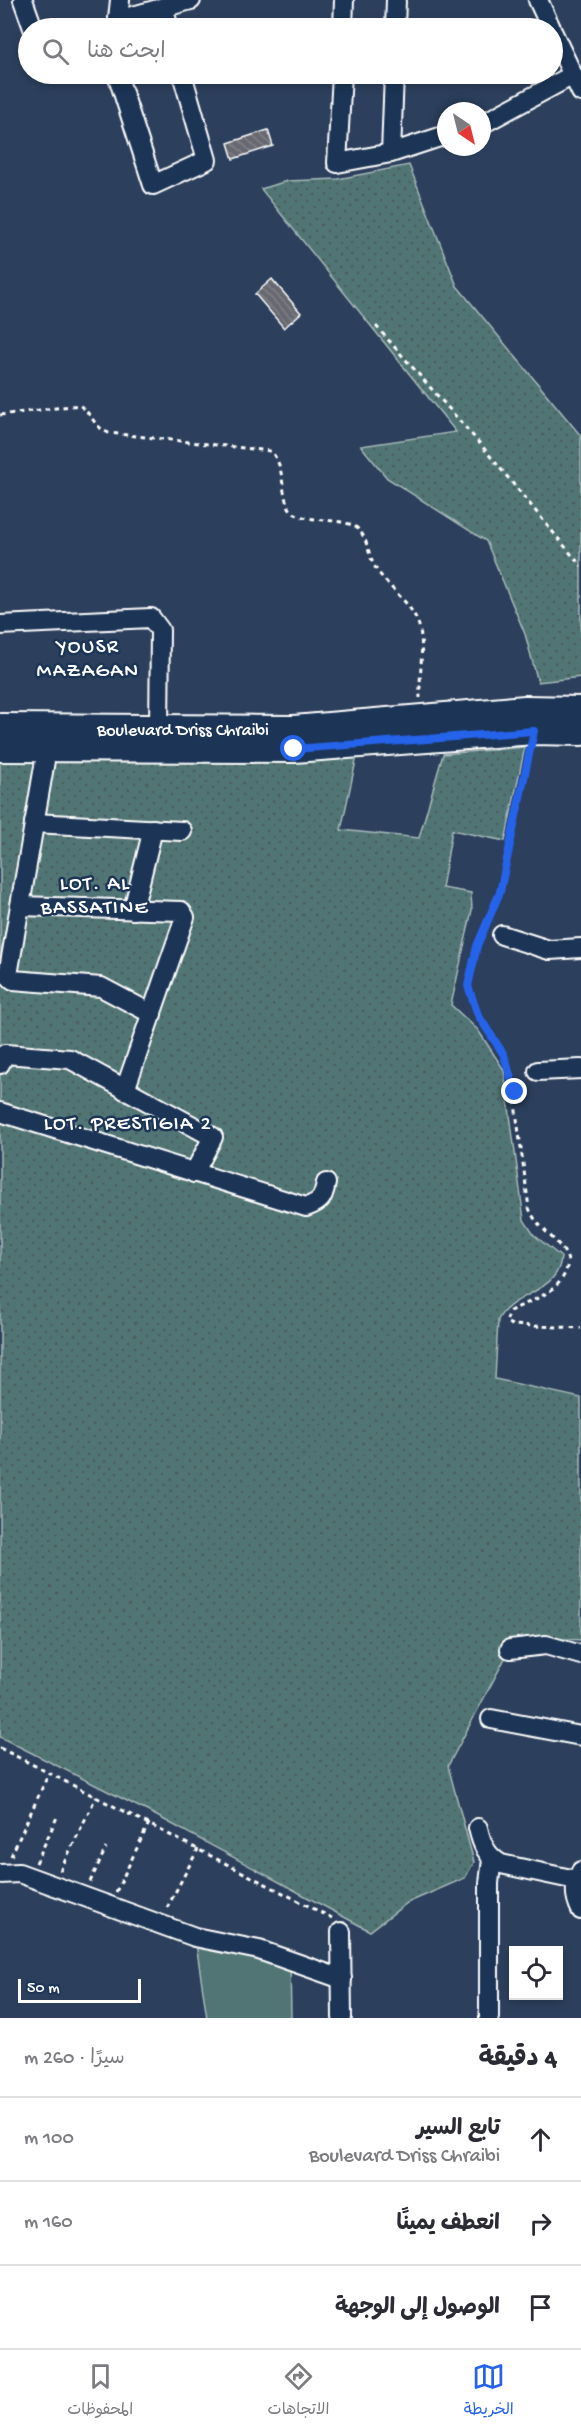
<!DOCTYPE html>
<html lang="ar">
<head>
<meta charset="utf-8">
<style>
  :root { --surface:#fff; --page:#f2f2f3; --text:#2b2b33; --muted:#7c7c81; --line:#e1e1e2; --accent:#2563eb }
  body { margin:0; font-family:"Gochi Hand","Playpen Sans Arabic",sans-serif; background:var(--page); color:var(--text); direction:rtl }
  .controls { position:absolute; right:18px; bottom:18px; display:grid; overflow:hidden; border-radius:0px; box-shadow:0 3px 9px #0003 }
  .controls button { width:54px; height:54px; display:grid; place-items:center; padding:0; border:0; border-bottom:2px solid var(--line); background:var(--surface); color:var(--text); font:30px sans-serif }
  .compass { position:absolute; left:437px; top:102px; width:54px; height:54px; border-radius:50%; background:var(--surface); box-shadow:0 3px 9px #0003; rotate:145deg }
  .scale { position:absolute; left:18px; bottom:15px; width:123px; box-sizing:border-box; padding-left:6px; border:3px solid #fff; border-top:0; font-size:16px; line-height:21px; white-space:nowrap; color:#fff; -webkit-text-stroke:4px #1d3557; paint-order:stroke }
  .stop { position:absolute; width:18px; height:18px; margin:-14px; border:4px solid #2563eb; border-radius:50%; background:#fff }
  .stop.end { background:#2563eb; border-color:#fff; box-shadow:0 2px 6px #0008 }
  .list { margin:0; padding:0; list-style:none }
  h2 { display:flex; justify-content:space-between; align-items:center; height:78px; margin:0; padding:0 24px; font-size:26px }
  h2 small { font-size:20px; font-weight:400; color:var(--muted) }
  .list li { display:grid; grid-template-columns:39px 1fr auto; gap:18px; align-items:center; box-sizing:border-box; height:84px; padding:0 24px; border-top:2px solid var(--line) }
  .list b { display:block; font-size:22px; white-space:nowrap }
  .list p { margin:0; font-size:20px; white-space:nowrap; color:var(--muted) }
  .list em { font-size:20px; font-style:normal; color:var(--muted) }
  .icon { flex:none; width:33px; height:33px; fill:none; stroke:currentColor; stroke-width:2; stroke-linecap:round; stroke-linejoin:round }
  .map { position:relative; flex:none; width:581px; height:2018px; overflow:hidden; direction:ltr }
  .search { position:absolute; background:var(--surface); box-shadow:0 3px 9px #0003; left:18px; right:18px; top:18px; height:66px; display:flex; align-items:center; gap:15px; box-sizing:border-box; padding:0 21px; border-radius:33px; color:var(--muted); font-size:22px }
  .sheet { height:330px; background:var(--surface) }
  nav { display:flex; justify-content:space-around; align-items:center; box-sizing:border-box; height:84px; border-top:2px solid var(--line); background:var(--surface); font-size:16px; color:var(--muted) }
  nav a { display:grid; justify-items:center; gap:3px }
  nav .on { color:var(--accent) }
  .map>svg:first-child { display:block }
  .grass { fill:url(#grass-dots); stroke:#a8baba; stroke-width:1.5 }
  .green { fill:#517475; stroke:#a8baba; stroke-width:1.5 }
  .building { fill:url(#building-back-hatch); stroke:#fff; stroke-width:1.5 }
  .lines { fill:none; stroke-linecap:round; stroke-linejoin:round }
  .minor-casing { stroke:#fff; stroke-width:22 }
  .secondary-casing { stroke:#fff; stroke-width:30 }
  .path { stroke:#fff; stroke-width:3; stroke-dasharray:4.5 4.5; stroke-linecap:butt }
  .minor { stroke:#1d3557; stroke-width:18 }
  .secondary { stroke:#1d3557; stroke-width:26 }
  .route { stroke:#2563eb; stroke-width:8 }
  .labels { text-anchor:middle; stroke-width:5; stroke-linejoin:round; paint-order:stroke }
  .street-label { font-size:18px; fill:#fff; stroke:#1d3557 }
  .quarter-label { font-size:21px; letter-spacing:1.5px; fill:#fff; stroke:#1d3557 }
</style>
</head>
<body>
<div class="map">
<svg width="581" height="2018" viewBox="0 0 581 2018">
  <defs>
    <pattern id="grass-dots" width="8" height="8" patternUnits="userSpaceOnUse" patternTransform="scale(1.5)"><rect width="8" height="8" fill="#517475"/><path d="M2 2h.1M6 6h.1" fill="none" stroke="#4e5c5c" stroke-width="1.8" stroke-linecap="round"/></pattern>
    <pattern id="building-back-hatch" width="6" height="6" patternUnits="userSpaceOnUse" patternTransform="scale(1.5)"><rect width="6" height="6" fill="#686872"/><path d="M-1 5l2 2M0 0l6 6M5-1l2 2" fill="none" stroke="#7f7f87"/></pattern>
  </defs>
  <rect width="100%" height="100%" fill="#2c3f5c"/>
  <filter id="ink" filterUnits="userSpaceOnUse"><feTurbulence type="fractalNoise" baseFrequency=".0167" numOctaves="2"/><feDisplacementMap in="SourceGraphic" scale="12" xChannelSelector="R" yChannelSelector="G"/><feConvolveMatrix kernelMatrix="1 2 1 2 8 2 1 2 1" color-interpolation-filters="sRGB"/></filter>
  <g filter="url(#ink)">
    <g class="grass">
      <path d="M409 165 457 286 581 436V677L538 682 525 634 486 541 387 478 361 446 456 432 261 189 287 181 338 179Z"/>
      <path d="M525 747 505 841 452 830 442 888 471 893 472 910 451 1005 478 1030 504 1070 524 1220 534 1235 561 1257C559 1294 511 1292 498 1320L495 1379 581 1398V1640L565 1639 510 1649 448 1766 474 1862 465 1878 407 1903 370 1931 157 1816 0 1737V754L357 756 341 830 419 838 443 754Z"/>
    </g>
    <path class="green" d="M195 1937 290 1959 291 2018H207Z"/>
    <g class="building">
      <path d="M268 130 273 146 233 159 228 143Z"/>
      <path d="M272 279 301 313 284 328 255 294Z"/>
    </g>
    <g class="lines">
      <g class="minor-casing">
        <g id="minor">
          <path d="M23 0 33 28"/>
          <path d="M538 0 551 28"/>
          <path d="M163 7 169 28"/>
          <path d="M118 20 191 0"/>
          <path d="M117 28 120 0"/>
          <path d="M343 28 344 0"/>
          <path d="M395 28 396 0"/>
          <path d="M552 31 581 92"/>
          <path d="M117 74 153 185 207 160 182 74"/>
          <path d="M342 74 337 163 391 153 446 135"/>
          <path d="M482 124 573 75"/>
          <path d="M391 153 394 74"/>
          <path d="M0 625 151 618 160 630 159 729"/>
          <path d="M47 749 8 975 13 980 101 987 152 1014"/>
          <path d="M34 823 182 831"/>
          <path d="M20 906 181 911 185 917 125 1090"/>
          <path d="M133 910 153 829"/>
          <path d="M502 935 549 950 581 948"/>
          <path d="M0 1064 5 1054 70 1059 213 1137 194 1173"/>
          <path d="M538 1071 581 1069"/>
          <path d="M0 1112 306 1207C321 1202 323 1198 326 1183"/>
          <path d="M510 1649 546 1645 581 1655"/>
          <path d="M491 1719 581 1736"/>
          <path d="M478 1828C482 1845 486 1855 501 1864L576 1880"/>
          <path d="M581 1871C574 1885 574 1896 581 1910"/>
          <path d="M0 1874 19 1873 195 1937 259 1950 342 1979"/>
          <path d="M341 1932 342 2018"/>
          <path d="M489 2018V1883L492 1859"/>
        </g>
      </g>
      <g class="secondary-casing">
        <g id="secondary">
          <path d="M0 727 294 729 525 709 581 710"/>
          <path d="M0 748 294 749 534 731 581 732"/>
        </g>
      </g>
      <g class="path">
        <path d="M376 326 481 445 581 566"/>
        <path d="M0 415 79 405C92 413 93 427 109 433L270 451C288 466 278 501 294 513 307 522 335 518 352 525 368 532 367 554 375 567 388 589 415 604 420 630 424 651 419 676 420 698"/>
        <path d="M530 751 500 892 477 946 468 986 478 1015 504 1055 511 1074 529 1208C537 1230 563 1241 568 1261 565 1292 533 1299 510 1311L506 1322 512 1325 581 1328"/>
        <path d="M0 1748 332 1918"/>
        <path d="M11 1856 49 1773"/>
        <path d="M36 1863 58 1815"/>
        <path d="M60 1871 96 1797"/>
        <path d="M90 1882 106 1848"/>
        <path d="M116 1892 149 1823"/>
        <path d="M167 1908 198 1849"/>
      </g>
      <use href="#minor" class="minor"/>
      <use href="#secondary" class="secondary"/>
    </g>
  </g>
  <g class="lines" filter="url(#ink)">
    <path class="route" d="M294 749 534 731 500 892 477 946 468 986 478 1015 504 1055 515 1092"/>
  </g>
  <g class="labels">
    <g class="street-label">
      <text x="183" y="735">Boulevard Driss Chraibi</text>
    </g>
    <g class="quarter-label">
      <text x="88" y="652">YOUSR<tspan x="88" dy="24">MAZAGAN</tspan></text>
      <text x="95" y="889">LOT. AL<tspan x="95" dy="24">BASSATINE</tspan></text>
      <text x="128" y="1129">LOT. PRESTIGIA 2</text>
    </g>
  </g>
</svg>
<div class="controls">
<button><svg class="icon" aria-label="locate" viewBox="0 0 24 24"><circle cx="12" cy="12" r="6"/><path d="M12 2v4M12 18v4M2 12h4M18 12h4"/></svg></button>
</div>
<svg class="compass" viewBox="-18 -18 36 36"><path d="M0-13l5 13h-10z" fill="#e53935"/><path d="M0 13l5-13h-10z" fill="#7c7c81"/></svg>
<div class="scale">50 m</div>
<div class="stop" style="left:294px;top:749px"></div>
<div class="stop end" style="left:515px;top:1092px"></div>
<div class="search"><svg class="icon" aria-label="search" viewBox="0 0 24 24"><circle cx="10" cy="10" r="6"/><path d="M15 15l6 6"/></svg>ابحث هنا</div>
</div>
<section class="sheet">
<h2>4 دقيقة<small>سيرًا · 260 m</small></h2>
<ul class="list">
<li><svg class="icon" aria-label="ahead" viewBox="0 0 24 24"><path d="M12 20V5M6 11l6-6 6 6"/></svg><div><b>تابع السير</b><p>Boulevard Driss Chraibi</p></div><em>100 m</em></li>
<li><svg class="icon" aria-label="right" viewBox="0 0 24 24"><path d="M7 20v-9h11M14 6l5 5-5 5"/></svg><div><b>انعطف يمينًا</b></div><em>160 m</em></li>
<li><svg class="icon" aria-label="arrive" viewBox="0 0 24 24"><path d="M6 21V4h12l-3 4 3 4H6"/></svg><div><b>الوصول إلى الوجهة</b></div></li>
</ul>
</section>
<nav>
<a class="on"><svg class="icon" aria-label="map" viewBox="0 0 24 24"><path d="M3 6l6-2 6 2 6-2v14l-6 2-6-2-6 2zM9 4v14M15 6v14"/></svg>الخريطة</a>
<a><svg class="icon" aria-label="directions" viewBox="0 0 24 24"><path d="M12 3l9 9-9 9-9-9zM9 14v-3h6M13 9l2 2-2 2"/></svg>الاتجاهات</a>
<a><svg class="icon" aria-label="saved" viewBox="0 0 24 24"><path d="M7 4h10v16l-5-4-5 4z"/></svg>المحفوظات</a>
</nav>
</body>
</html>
